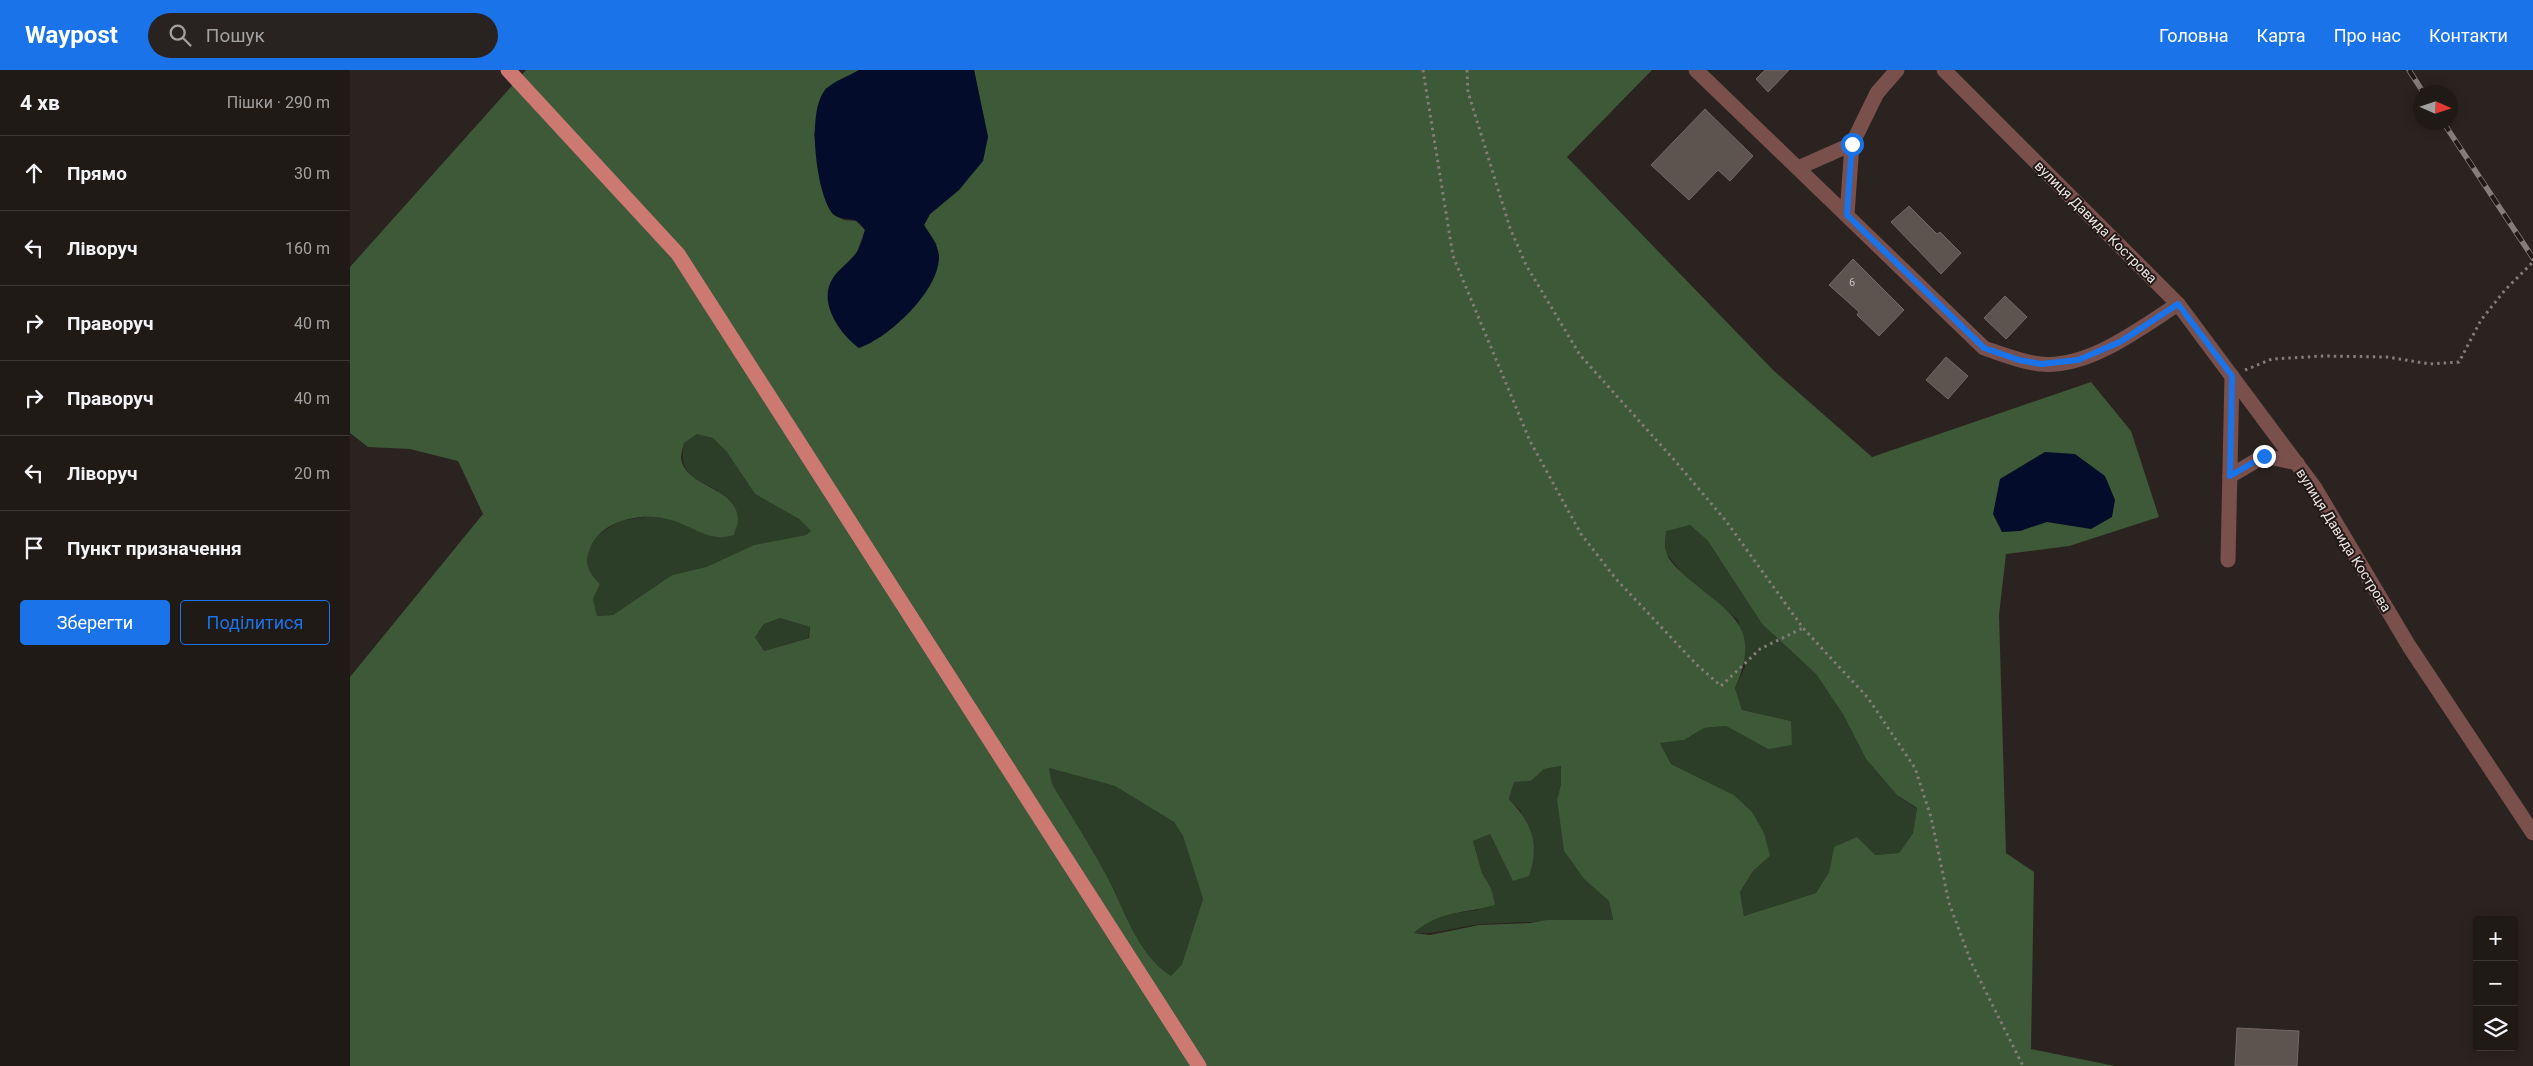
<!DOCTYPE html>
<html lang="uk">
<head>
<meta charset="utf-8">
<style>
  :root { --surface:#201a17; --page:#282320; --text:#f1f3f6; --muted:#a2a1a1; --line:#3d3836; --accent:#1a73e8 }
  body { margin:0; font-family:Roboto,sans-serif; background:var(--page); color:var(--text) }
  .controls { position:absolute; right:15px; bottom:15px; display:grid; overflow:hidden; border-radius:5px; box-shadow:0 2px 12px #0003 }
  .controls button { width:45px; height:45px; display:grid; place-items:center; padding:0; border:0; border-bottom:1px solid var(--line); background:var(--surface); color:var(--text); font:25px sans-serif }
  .compass { position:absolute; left:2063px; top:15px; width:45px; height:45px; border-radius:50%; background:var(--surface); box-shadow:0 2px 12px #0003; rotate:93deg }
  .stop { position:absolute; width:15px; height:15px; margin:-11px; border:4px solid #1a73e8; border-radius:50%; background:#fff }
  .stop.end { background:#1a73e8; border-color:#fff; box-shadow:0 1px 5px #0008 }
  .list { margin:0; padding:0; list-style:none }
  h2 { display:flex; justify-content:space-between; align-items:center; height:65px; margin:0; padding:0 20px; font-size:21px }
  h2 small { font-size:16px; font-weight:400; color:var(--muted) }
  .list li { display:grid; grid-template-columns:32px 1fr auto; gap:15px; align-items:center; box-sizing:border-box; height:75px; padding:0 20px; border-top:1px solid var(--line) }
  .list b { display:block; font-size:19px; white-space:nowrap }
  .list em { font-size:16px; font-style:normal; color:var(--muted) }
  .actions { display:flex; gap:10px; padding:15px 20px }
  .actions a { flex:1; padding:11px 0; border:1px solid var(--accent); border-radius:5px; text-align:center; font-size:18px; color:var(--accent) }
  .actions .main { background:var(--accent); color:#fff }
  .icon { flex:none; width:28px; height:28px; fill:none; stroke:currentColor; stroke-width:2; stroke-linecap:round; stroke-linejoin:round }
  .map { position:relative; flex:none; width:2183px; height:996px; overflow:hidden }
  header { display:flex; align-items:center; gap:30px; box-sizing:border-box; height:70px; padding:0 25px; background:var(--accent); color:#fff }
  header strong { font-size:24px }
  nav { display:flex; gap:28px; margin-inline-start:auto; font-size:18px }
  .search { width:350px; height:45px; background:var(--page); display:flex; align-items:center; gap:12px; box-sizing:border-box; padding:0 18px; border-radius:28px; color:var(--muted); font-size:19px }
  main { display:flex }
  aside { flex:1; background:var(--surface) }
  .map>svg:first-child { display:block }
  .green { fill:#2c3e28 }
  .forest { fill:#3d5937; fill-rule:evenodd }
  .water { fill:#030c2a }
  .building { fill:#5d534f; stroke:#726864 }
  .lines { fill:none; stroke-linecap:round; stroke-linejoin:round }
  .path { stroke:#837c78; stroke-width:3; stroke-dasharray:2.5 4; stroke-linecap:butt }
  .minor { stroke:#79504c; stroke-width:15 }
  .major { stroke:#cc7972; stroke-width:15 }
  .rail-casing { stroke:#857d7a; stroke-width:5.5 }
  .rail { stroke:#211916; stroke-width:4; stroke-dasharray:11; stroke-linecap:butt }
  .route { stroke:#1a73e8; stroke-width:6 }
  .labels { text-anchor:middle; stroke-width:4; stroke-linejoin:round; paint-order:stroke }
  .number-label { font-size:11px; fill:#c8c0bd }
  .street-label { font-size:14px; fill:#ebe5e2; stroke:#211916 }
</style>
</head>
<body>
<header>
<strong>Waypost</strong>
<div class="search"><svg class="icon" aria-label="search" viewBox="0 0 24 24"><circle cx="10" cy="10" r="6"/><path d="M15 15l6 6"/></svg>Пошук</div>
<nav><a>Головна</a><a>Карта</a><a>Про нас</a><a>Контакти</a></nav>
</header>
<main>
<aside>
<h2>4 хв<small>Пішки · 290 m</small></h2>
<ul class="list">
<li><svg class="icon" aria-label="ahead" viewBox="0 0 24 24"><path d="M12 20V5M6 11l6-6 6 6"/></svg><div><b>Прямо</b></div><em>30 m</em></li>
<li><svg class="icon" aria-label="left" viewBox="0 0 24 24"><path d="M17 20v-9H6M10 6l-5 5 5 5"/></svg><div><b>Ліворуч</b></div><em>160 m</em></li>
<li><svg class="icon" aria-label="right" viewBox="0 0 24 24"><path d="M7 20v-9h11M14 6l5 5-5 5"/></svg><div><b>Праворуч</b></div><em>40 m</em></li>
<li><svg class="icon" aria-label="right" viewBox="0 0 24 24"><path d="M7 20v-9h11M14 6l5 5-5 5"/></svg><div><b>Праворуч</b></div><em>40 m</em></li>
<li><svg class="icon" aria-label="left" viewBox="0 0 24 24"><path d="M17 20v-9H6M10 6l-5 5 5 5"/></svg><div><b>Ліворуч</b></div><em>20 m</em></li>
<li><svg class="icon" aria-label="arrive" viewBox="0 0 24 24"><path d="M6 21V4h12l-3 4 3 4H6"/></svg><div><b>Пункт призначення</b></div></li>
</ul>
<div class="actions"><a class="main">Зберегти</a><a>Поділитися</a></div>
</aside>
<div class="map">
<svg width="2183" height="996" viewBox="0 0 2183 996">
  <rect width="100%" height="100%" fill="#2b231f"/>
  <g class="green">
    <path d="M347 363 363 368 376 381 405 424 449 449 461 461 456 465 404 475 356 497 322 505 263 545 247 546 243 529 250 514 238 502 237 486 242 469 269 451 303 446 319 449 368 421C344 407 328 405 334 373Z"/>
    <path d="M1340 455 1358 471 1412 554 1466 604 1494 646 1516 689 1547 725 1567 739 1563 763 1549 783 1525 785 1484 777 1479 802 1466 823 1394 846 1390 822 1403 801 1420 786 1384 725 1321 694 1310 673 1334 670 1354 658 1376 656 1418 679 1441 651 1392 640 1385 618 1395 597 1388 550 1332 503 1316 483V460Z"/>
    <path d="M430 548 460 557 458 568 414 581 405 567 414 554Z"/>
    <path d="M1211 696V714L1207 730 1214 781 1234 809 1259 831 1263 851C1219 850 1176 852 1132 854 1108 856 1088 865 1064 863 1084 844 1101 844 1128 840L1141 818 1132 803 1123 771 1140 764 1163 810 1171 741 1159 729 1164 712 1181 711 1194 699Z"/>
    <path d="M699 698 765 716 824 752 833 766 853 829 832 894 821 906C787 885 774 837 755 803 739 773 720 744 702 714Z"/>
  </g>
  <path class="forest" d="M176 0H509L475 19 464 64 470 112 477 134 483 144 494 150 506 151 515 160 507 182 483 208 587 175 574 155 580 144 609 120 638 67 624 0H1302L1217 87 1424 301 1522 387 1741 312 1781 361 1809 447 1719 476 1656 484 1649 545 1656 783 1684 802 1681 979 1765 996H0V607L133 444 108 391 60 379 18 377 0 363V197ZM347 364 363 368 376 381 405 424 449 449 461 461 456 465 404 475 356 497 322 505 263 545 247 546 243 529 250 514C240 504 234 496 239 481 248 451 290 442 317 449 334 452 351 466 368 467 373 468 379 466 384 465 385 460 388 454 388 450 387 416 335 418 331 388 331 384 333 377 334 373ZM1340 455 1358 471 1412 554 1466 604 1494 646 1516 689 1547 725 1567 738 1563 763 1549 783 1525 785 1507 767 1484 777 1479 802 1466 823 1394 846 1390 822 1403 801 1420 786 1414 763 1402 742 1384 725 1321 694 1310 673 1334 670 1354 658 1376 656 1418 679 1442 675 1441 651 1392 640 1385 618C1412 557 1382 545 1339 509 1332 503 1320 493 1317 484 1314 478 1316 467 1316 461ZM430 548 460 557 459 568 414 581 405 567 414 554ZM1211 696V714L1207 730 1214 781 1234 809 1259 831 1263 850H1197L1180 853 1129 855 1080 865 1064 863C1089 840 1114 844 1145 835L1141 818 1132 803 1123 771 1140 764 1163 811 1179 806C1190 773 1182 754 1159 729L1164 712 1181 711 1194 699ZM699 698 765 716 824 752 833 766 853 829 832 894 821 906C787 885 774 837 755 803 739 773 720 744 702 714Z"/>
  <g class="water">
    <path d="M509 0H624L638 67 633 91 609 120 580 144 574 155C580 165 588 174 589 186 590 220 539 268 509 278 490 264 467 232 483 208 489 198 501 192 507 182 511 176 513 167 515 160 513 157 510 153 507 151 499 147 489 151 482 143 466 122 456 39 476 19 484 11 499 6 509 0Z"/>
    <path d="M1695 382 1725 384 1755 406 1765 430 1762 447 1741 459 1697 452 1670 461 1652 462 1643 444 1650 409Z"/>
  </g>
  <g class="building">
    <path d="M1415 0H1439L1418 22 1406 9Z"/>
    <path d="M1355 39 1403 86 1380 111 1368 100 1339 130 1301 95Z"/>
    <path d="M1559 136 1587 164 1590 162 1611 183 1591 204 1541 152Z"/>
    <path d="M1503 189 1554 240 1529 266 1507 245 1509 242 1479 215Z"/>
    <path d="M1655 226 1677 247 1656 269 1634 248Z"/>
    <path d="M1596 287 1618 306 1598 329 1576 310Z"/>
    <path d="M1887 958 1949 961 1947 996H1885Z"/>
  </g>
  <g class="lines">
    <g class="path">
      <path d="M1073 0 1103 186 1180 371 1231 464 1266 509 1347 595 1371 616 1410 579 1453 558"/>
      <path d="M1117 0 1118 22 1160 158 1176 195 1230 285 1326 392 1376 451 1453 558 1518 628 1565 698 1581 747 1599 833 1621 892 1673 996"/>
      <path d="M1895 300 1922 289 1973 286 2037 287 2080 294 2109 292 2131 250 2155 220 2183 192"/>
    </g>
    <g class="minor">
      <path d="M1346 0 1634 278C1652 284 1671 292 1690 294 1738 299 1789 259 1828 234"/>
      <path d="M1594 0 1828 234 1965 418 2059 576 2183 763"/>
      <path d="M1448 98 1502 74"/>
      <path d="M1497 145 1502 74 1527 23 1547 0"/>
      <path d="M1880 406 1914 386 1947 393"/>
      <path d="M1878 490 1882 306"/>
    </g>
    <path class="major" d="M158 0 328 184 849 996"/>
    <g class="rail-casing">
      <g id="rail">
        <path d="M2059 0 2073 22"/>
        <path d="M2093 52 2183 188"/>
      </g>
    </g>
    <use href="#rail" class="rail"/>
  </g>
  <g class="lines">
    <path class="route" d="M1502 74 1497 145 1634 278 1669 290 1691 294 1728 290 1770 272 1828 234 1882 306 1880 406 1914 386"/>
  </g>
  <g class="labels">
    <g class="number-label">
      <text x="1502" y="216">6</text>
    </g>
    <g class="street-label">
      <text transform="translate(1746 152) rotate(45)" y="5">вулиця Давида Кострова</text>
      <text transform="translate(1994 470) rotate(58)" y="5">вулиця Давида Кострова</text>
    </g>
  </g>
</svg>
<div class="controls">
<button>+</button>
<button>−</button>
<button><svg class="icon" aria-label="layers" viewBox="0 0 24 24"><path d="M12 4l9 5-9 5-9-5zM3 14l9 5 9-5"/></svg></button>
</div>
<svg class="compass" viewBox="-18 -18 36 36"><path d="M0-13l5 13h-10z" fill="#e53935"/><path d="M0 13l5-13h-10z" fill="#a2a1a1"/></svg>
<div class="stop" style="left:1502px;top:74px"></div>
<div class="stop end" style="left:1914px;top:386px"></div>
</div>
</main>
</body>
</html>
